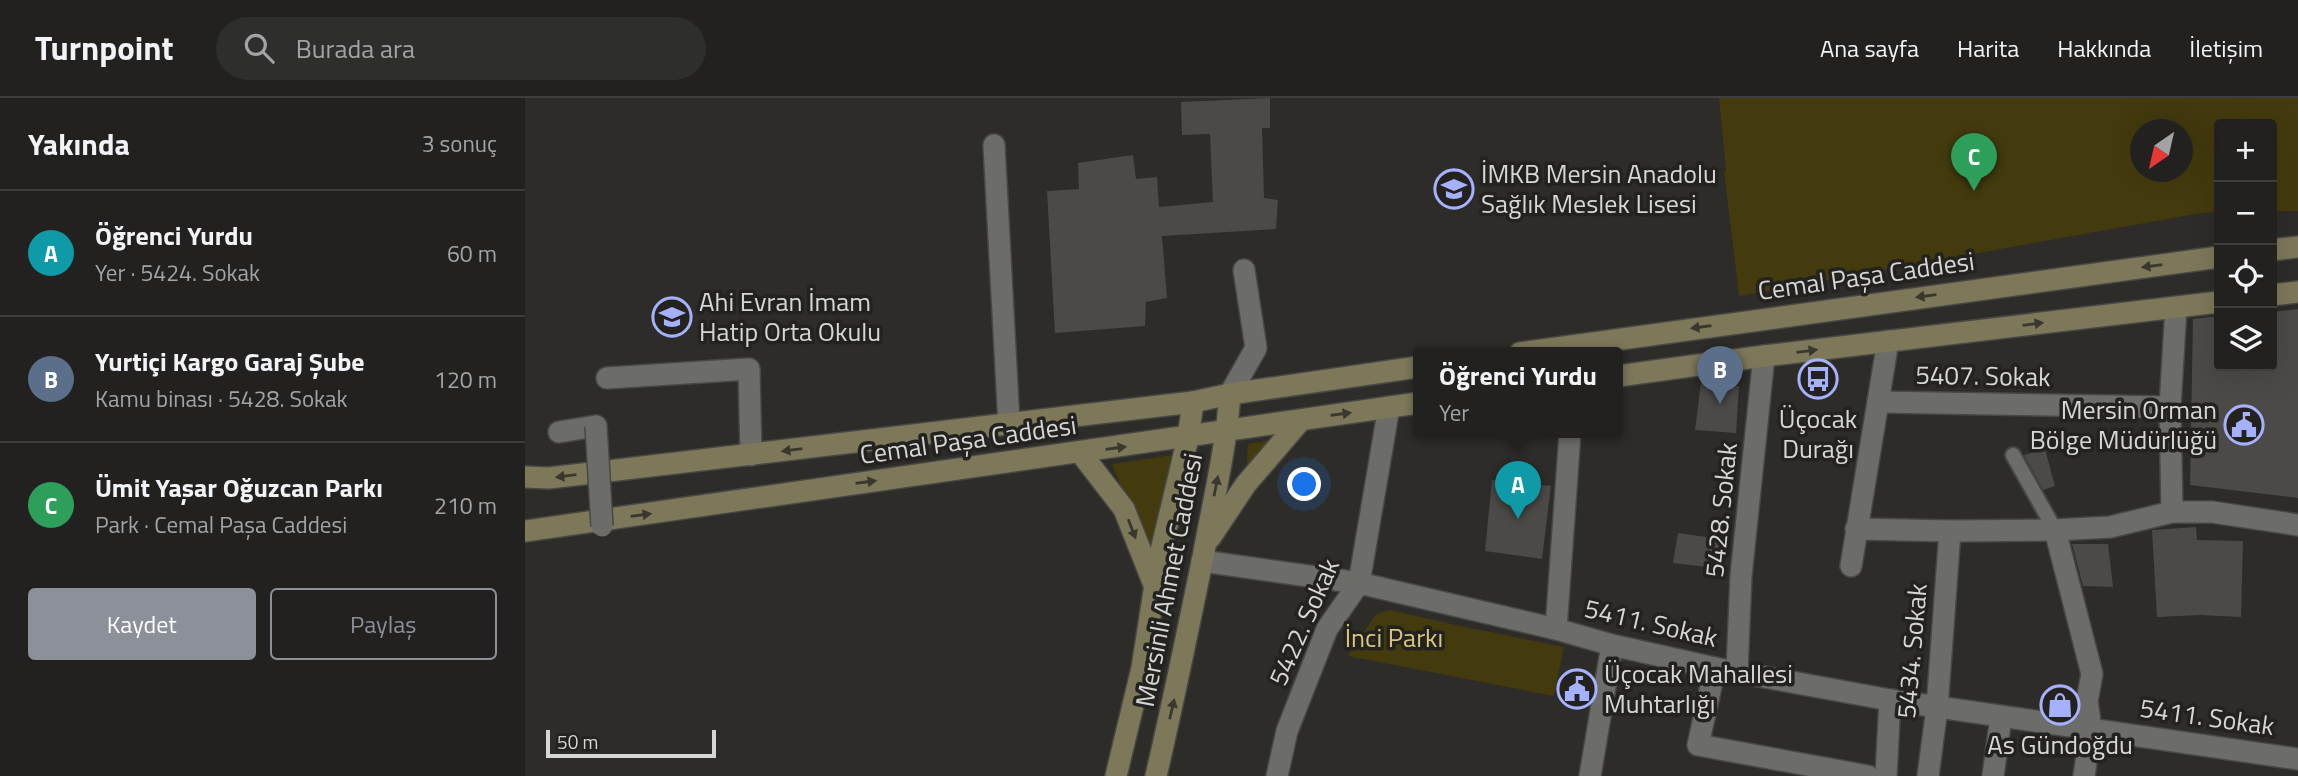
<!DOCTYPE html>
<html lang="tr">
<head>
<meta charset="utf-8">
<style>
  :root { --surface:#22211f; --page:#2e2e2c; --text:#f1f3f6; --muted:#a2a3a4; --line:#3f3e3d; --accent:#8c9099 }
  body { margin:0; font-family:"Titillium Web",sans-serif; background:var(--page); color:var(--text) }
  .controls { position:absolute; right:21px; top:21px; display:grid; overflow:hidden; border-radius:7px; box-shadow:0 7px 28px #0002 }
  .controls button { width:63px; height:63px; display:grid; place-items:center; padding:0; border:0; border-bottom:2px solid var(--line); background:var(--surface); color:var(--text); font:35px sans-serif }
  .compass { position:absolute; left:1605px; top:21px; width:63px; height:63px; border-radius:50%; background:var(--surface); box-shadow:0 7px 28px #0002; rotate:214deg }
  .scale { position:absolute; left:21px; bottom:18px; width:170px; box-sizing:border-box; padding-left:7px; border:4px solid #d6d6d4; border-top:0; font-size:19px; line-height:24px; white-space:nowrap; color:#d6d6d4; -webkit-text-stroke:5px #23221f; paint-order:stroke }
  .you { position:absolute; left:780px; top:387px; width:24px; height:24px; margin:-18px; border:5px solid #fff; border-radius:50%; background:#1a73e8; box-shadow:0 0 0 10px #1a73e833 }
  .badge { display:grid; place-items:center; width:46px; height:46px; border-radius:50%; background:var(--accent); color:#fff; font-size:23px; font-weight:700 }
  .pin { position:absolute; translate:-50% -58px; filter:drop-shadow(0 2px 4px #0008) }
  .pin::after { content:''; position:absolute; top:37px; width:24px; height:21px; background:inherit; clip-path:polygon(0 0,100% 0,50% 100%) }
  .popup { position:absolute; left:888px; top:249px; width:210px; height:91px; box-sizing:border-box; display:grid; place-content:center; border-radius:7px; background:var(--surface); filter:drop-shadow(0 2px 5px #0005); font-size:23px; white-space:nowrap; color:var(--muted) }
  .popup b { font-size:26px; color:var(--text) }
  .popup::after { content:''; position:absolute; left:50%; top:100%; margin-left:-14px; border:14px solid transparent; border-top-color:var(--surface) }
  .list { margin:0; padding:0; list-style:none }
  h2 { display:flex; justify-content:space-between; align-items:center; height:91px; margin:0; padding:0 28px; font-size:30px }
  h2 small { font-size:23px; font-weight:400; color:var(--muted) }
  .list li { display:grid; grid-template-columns:46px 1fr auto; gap:21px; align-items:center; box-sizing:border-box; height:126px; padding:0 28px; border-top:2px solid var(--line) }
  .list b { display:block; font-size:26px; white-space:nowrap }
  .list p { margin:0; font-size:23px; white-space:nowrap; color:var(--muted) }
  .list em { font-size:23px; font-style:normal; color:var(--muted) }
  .actions { display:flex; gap:14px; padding:21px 28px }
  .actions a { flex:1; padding:16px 0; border:2px solid var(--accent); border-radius:7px; text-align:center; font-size:24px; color:var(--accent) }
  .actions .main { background:var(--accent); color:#fff }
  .icon { flex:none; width:38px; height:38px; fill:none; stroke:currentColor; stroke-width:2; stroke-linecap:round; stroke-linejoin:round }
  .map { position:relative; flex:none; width:1773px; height:678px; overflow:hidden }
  header { display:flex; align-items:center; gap:42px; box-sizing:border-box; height:98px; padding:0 35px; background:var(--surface); border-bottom:2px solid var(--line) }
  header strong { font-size:33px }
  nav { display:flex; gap:38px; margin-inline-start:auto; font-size:24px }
  .search { width:490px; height:63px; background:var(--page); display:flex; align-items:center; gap:18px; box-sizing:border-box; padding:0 24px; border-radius:38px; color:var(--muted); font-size:26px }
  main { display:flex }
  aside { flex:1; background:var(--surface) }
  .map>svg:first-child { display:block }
  .green { fill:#433a0e; fill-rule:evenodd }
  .building { fill:#4b4a47 }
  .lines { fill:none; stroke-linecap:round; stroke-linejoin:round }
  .lane-casing { stroke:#474744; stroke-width:18 }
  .street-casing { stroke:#474744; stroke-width:24 }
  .secondary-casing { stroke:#474744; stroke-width:24 }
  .lane { stroke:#6c6c68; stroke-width:14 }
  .street { stroke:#6c6c68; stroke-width:21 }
  .secondary { stroke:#7d785a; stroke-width:21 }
  .street-bridge-casing { stroke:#474744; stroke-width:24; stroke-linecap:butt }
  .street-bridge { stroke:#6c6c68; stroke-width:21 }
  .oneway { fill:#3a382e }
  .labels { text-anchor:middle; stroke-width:7; stroke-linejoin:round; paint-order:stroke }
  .poi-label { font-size:26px; fill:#d6d6d4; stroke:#23221f; text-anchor:start }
  .street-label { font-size:26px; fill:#d6d6d4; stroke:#23221f }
  .park-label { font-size:26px; fill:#d7c67c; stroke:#23221f }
</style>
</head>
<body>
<header>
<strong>Turnpoint</strong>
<div class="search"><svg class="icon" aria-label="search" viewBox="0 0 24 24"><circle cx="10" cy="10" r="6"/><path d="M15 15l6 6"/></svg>Burada ara</div>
<nav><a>Ana sayfa</a><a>Harita</a><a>Hakkında</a><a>İletişim</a></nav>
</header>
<main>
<aside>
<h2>Yakında<small>3 sonuç</small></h2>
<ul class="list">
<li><span class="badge" style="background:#0f9aa8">A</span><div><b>Öğrenci Yurdu</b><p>Yer · 5424. Sokak</p></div><em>60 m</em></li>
<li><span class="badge" style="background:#5c6f8a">B</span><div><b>Yurtiçi Kargo Garaj Şube</b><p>Kamu binası · 5428. Sokak</p></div><em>120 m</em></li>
<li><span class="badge" style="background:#2e9e5b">C</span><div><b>Ümit Yaşar Oğuzcan Parkı</b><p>Park · Cemal Paşa Caddesi</p></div><em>210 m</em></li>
</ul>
<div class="actions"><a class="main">Kaydet</a><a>Paylaş</a></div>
</aside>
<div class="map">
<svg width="1773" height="678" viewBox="0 0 1773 678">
  <rect width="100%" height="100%" fill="#2d2c29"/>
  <g class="green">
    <path d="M1194 0H1773V113H1747V26H1694V114L1676 115 1214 198 1199 73 1201 72ZM1616 32H1658V74H1616Z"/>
    <path d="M753 341 721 380 723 346Z"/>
    <path d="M648 357 626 462 587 366Z"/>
    <path d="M865 512 930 527 1039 549 1029 598 823 558 851 516Z"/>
  </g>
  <g class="building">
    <path d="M745 0V30H737L739 100 753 102 751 131 637 138 642 200 621 204 620 228 530 235 522 93 554 91 553 65 608 57 611 81 632 79 634 109 688 104 685 36 657 37 656 4Z"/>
    <path d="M1773 211V400L1665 387 1668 221 1694 218V268H1747V214Z"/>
    <path d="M1176 285 1214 288 1211 335 1170 332Z"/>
    <path d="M1520 351 1530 388 1518 392 1499 357Z"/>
    <path d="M967 382 1026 388 1017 461 960 453Z"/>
    <path d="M1671 429 1672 442 1718 443 1716 519 1675 517 1632 519 1627 432Z"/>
    <path d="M1153 435 1195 441 1191 470 1148 465Z"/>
    <path d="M1547 446H1583L1588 489 1558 488Z"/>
    <path d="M1042 577 1067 586 1061 603 1037 597Z"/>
  </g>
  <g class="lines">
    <g class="lane-casing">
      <path id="lane" d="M1488 357 1530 432"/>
    </g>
    <g class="street-casing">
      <g id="street">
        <path d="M469 47 484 326"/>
        <path d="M82 280 224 271 226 357"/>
        <path d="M705 296 731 250 719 172"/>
        <path d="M1353 304 1645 309"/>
        <path d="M34 334 71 328"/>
        <path d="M1647 414 1645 309 1651 209"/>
        <path d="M1331 431 1425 433 1530 432 1585 429 1647 414H1687L1773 427"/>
        <path d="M1530 432 1567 576 1562 603 1566 631 1559 678"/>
        <path d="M677 463 834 485 1031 531 1087 547 1190 570 1365 602 1773 661"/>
        <path d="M1326 468 1363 243"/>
        <path d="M1031 531 1045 335"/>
        <path d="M1190 570 1173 647 1343 678"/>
        <path d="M1212 572 1216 478 1239 258"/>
        <path d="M752 678 762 633 802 531 834 485 864 309"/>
        <path d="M1065 678 1087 547"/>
        <path d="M1361 678 1365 602"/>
        <path d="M1403 678 1412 610 1425 433"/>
        <path d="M1468 678 1476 619"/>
      </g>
    </g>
    <g class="secondary-casing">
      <g id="secondary">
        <path d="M1747 152 1773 149"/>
        <path d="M1747 197 1773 194"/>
        <path d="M995 255 1694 159"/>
        <path d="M1093 278 1239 258 1694 204"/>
        <path d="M555 354 599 411 630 489"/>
        <path d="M0 379 24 380 668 304 705 296 893 269"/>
        <path d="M0 433 893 305"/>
        <path d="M685 440 721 386 776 322"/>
        <path d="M591 678 617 570 634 461 663 340 668 304"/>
        <path d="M631 678C648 605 663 532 678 459 688 405 701 351 705 296"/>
      </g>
    </g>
    <use href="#lane" class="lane"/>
    <use href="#street" class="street"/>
    <use href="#secondary" class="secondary"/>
    <g class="street-bridge-casing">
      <path id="street-bridge" d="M71 328 77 428"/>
    </g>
    <use href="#street-bridge" class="street-bridge"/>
  </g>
  <defs><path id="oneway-solid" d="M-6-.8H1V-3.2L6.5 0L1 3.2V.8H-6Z" transform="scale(1.75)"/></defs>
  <g class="oneway">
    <use href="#oneway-solid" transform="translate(1627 168) rotate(172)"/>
    <use href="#oneway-solid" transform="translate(1401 198) rotate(172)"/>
    <use href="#oneway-solid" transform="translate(1508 226) rotate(-7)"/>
    <use href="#oneway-solid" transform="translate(1176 229) rotate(172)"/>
    <use href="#oneway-solid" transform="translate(1282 253) rotate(-7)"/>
    <use href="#oneway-solid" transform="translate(816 316) rotate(-8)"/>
    <use href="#oneway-solid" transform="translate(591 350) rotate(-8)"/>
    <use href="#oneway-solid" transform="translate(267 352) rotate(173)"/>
    <use href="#oneway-solid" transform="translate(41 378) rotate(173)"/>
    <use href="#oneway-solid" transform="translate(341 384) rotate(-8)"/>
    <use href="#oneway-solid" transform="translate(691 388) rotate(-79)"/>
    <use href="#oneway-solid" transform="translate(116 417) rotate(-8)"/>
    <use href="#oneway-solid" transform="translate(607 431) rotate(69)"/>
    <use href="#oneway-solid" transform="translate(647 611) rotate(-77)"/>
  </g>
  <defs>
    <g id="school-ring" transform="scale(2.0125)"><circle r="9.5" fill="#23221f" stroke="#a5b1fc" stroke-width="1.5"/><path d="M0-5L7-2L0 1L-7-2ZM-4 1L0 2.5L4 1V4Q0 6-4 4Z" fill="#a5b1fc"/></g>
    <g id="bus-ring" transform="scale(2.0125)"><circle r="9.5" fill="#23221f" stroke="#a5b1fc" stroke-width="1.5"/><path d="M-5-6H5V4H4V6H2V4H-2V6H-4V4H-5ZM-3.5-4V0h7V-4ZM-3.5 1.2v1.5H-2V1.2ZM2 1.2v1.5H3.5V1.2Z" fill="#a5b1fc"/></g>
    <g id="civic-ring" transform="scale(2.0125)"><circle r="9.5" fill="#23221f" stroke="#a5b1fc" stroke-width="1.5"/><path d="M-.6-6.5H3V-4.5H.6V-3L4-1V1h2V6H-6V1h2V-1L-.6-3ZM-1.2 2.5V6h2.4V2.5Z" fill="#a5b1fc"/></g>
    <g id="shop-ring" transform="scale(2.0125)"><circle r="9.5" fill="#23221f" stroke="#a5b1fc" stroke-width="1.5"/><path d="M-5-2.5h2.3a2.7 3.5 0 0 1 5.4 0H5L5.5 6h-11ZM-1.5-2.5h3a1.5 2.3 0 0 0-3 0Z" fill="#a5b1fc"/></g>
  </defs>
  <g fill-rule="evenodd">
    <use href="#school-ring" x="929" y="91"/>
    <use href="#school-ring" x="147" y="219"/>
    <use href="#bus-ring" x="1293" y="281"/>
    <use href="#civic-ring" x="1719" y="327"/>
    <use href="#civic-ring" x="1052" y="591"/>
    <use href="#shop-ring" x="1535" y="607"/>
  </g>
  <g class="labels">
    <g class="poi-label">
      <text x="956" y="85">İMKB Mersin Anadolu<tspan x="956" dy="30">Sağlık Meslek Lisesi</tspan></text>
      <text x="174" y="213">Ahi Evran İmam<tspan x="174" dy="30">Hatip Orta Okulu</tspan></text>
      <text x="1692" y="321" text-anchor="end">Mersin Orman<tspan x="1692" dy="30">Bölge Müdürlüğü</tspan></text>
      <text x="1293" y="330" text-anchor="middle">Üçocak<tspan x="1293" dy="30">Durağı</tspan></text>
      <text x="1079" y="585">Üçocak Mahallesi<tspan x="1079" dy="30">Muhtarlığı</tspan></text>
      <text x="1535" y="656" text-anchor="middle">As Gündoğdu</text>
    </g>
    <g class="street-label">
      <text transform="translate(1341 178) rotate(-8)" y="9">Cemal Paşa Caddesi</text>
      <text transform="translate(1458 278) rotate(1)" y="9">5407. Sokak</text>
      <text transform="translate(443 342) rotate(-8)" y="9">Cemal Paşa Caddesi</text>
      <text transform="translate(1196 412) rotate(-84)" y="9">5428. Sokak</text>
      <text transform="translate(644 482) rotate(-79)" y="9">Mersinli Ahmet Caddesi</text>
      <text transform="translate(779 524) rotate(-66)" y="9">5422. Sokak</text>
      <text transform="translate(1126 525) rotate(13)" y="9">5411. Sokak</text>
      <text transform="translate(1387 553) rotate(-85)" y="9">5434. Sokak</text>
      <text transform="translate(1682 619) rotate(8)" y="9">5411. Sokak</text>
    </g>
    <g class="park-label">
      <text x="869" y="549">İnci Parkı</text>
    </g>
  </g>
</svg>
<div class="controls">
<button>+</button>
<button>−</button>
<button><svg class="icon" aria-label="locate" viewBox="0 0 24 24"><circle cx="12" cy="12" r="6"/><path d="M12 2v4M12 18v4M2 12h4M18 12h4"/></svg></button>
<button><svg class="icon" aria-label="layers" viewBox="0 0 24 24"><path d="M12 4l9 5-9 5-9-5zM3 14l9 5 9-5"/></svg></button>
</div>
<svg class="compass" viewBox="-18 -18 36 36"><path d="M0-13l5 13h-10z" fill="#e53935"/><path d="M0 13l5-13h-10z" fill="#a2a3a4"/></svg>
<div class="scale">50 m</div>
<div class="you"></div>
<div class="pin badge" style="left:993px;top:421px;background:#0f9aa8">A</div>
<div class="popup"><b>Öğrenci Yurdu</b>Yer</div>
<div class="pin badge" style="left:1195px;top:306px;background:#5c6f8a">B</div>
<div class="pin badge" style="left:1449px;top:93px;background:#2e9e5b">C</div>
</div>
</main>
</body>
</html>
